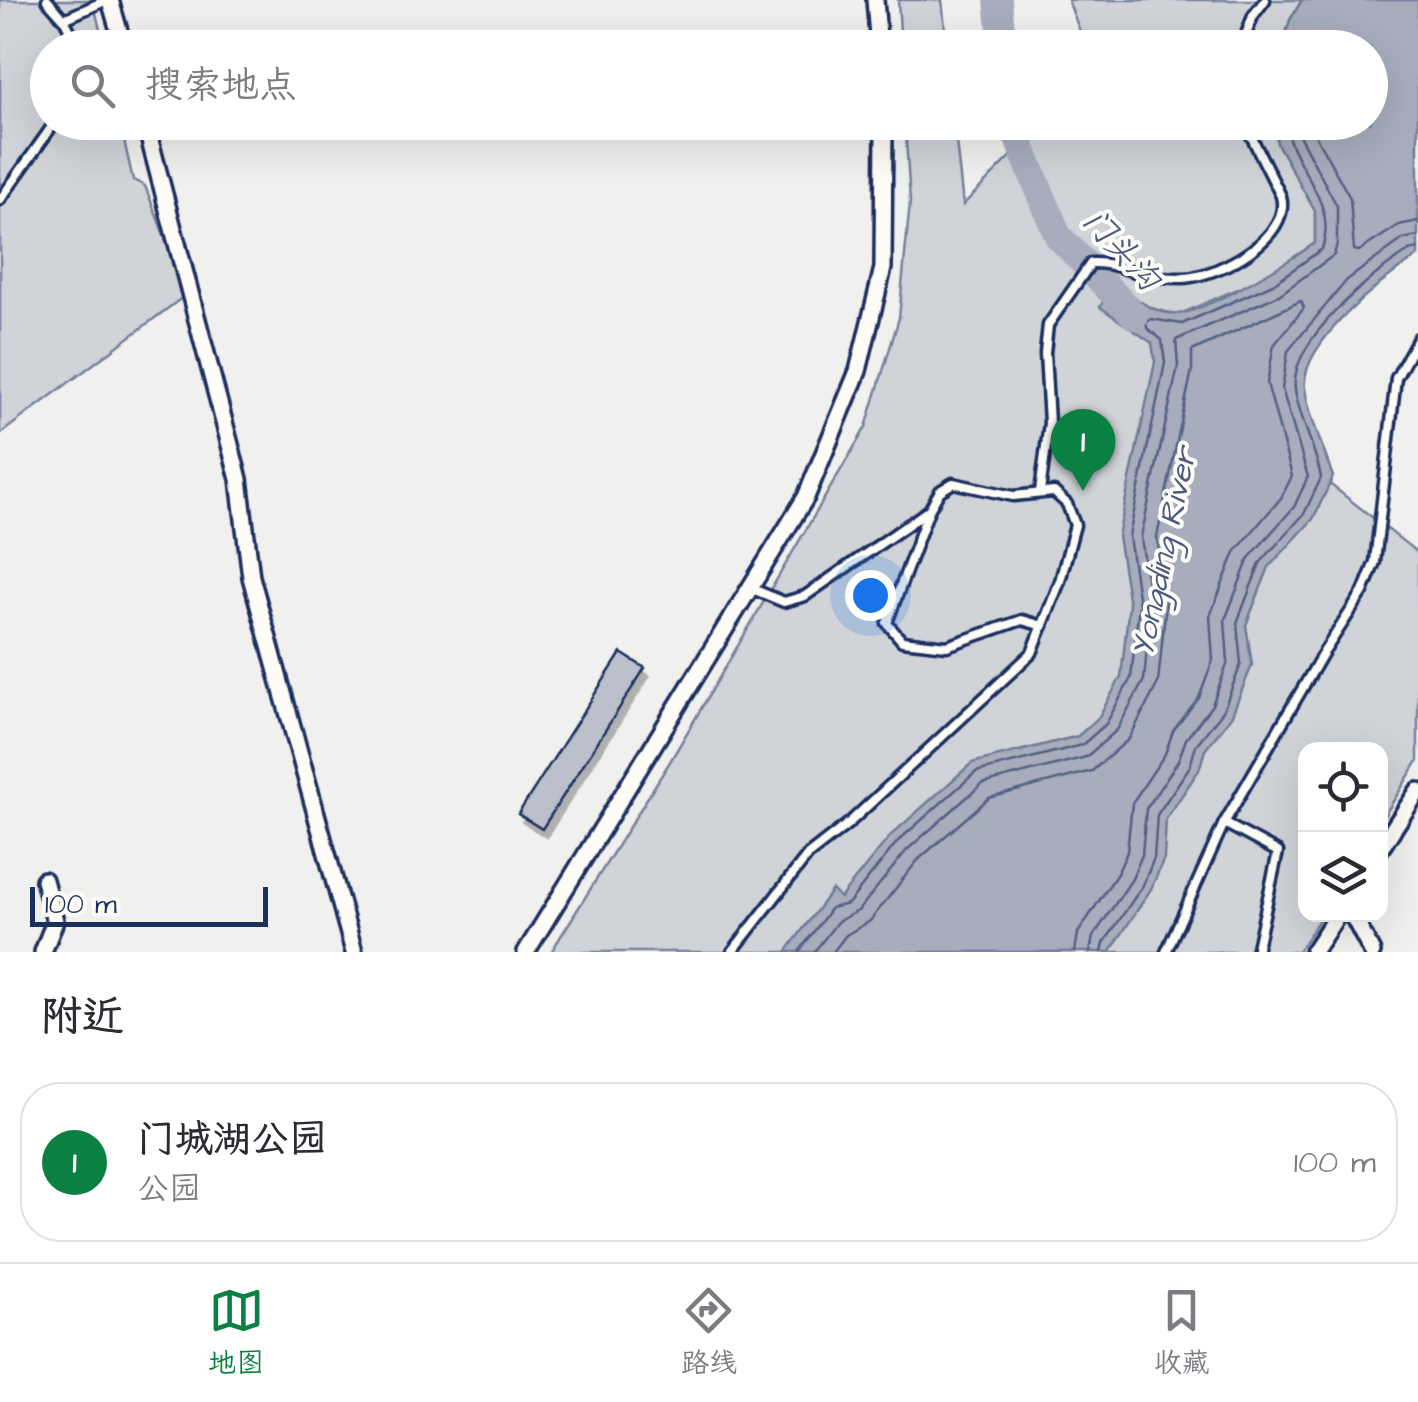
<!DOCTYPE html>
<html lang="zh">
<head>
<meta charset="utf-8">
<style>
  :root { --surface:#fff; --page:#f7f7f7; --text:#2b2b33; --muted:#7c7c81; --line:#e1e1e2; --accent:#0b8043 }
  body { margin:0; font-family:"Architects Daughter","LXGW WenKai TC",sans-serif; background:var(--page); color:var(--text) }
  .controls { position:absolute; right:30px; bottom:30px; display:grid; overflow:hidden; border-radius:20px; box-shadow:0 10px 40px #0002 }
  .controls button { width:90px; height:90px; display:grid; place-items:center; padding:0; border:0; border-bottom:2px solid var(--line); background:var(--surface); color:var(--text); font:50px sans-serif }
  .scale { position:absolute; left:30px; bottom:25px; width:238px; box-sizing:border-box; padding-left:10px; border:5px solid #1b2f5e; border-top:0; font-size:28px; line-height:35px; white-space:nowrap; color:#1b2f5e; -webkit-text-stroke:8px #fdfcf7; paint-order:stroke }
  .you { position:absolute; left:870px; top:595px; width:35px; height:35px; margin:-25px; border:8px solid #fff; border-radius:50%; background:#1a73e8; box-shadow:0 0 0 15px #1a73e833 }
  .badge { display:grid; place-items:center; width:65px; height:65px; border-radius:50%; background:var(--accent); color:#fff; font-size:32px; font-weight:700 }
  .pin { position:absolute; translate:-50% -82px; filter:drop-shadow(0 2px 5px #0008) }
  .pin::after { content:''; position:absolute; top:52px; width:35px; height:30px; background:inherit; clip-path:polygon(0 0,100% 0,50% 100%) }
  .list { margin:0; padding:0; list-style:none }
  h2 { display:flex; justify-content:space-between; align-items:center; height:130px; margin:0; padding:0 40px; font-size:42px }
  h2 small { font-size:32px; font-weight:400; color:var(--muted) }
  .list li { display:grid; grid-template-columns:65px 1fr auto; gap:30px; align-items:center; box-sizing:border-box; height:160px; margin:0 20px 20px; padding:0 20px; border:2px solid var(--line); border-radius:40px }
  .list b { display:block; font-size:38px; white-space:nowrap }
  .list p { margin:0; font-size:32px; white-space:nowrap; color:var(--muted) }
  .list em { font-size:32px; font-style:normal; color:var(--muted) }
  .icon { flex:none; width:55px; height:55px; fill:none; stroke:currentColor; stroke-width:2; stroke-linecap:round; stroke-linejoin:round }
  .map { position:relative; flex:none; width:1418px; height:952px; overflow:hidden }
  .search { position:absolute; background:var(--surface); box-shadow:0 10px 40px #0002; left:30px; right:30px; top:30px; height:110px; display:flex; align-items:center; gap:25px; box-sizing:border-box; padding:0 35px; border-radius:55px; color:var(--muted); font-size:38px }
  .sheet { height:310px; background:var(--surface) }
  nav { display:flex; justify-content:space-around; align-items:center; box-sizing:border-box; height:140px; border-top:2px solid var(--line); background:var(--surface); font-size:28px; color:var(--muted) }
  nav a { display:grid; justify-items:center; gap:5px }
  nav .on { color:var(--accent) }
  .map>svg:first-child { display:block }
  .green { fill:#d0d3d8; stroke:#76819b; stroke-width:2.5 }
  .water { fill:#a7adbd; stroke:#6f7b97; stroke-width:2.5 }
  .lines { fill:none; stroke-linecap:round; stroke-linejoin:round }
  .shore { stroke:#536184; stroke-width:2.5 }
  .river { stroke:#a7adbd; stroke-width:28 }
  .building { fill:#bbc0ca; stroke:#1b2f5e; stroke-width:2.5; filter:url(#shadow) }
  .lane-casing { stroke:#1b2f5e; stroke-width:15 }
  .street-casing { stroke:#1b2f5e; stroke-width:22 }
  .lane { stroke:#fdfcf7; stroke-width:8 }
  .street { stroke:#fdfcf7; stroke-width:15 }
  .labels { text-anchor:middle; stroke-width:8; stroke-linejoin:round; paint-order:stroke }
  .water-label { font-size:32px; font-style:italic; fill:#4c5b7f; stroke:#fdfcf7 }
</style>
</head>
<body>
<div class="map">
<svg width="1418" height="952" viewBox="0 0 1418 952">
  <defs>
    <filter id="shadow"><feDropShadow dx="4.5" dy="8" stdDeviation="0" flood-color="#0004"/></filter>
  </defs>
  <rect width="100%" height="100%" fill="#f0f0ee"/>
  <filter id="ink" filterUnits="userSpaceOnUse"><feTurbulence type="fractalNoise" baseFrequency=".01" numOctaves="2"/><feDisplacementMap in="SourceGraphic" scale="20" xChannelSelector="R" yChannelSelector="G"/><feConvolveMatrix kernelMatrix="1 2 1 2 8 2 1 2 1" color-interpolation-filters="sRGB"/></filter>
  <g filter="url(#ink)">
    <g class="green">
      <path d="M0 0H93L104 47 48 48V122L120 123 133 180 145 186 187 294 0 434Z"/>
      <path d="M898 0H942L947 47H901Z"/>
      <path d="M1068 0H1302L1290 20 1282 48 1086 47Z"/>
      <path d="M905 123H954L963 205 1044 123H1275L1277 143 1315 211V243L1269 275 1178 315 1146 307 1123 288 1176 364 1418 553V761L1381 821 1380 749H1306V914L1322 915 1298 952H551L671 760 866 427 899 318 910 202Z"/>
    </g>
    <path class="water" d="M1302 0H1418V256C1384 278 1300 343 1305 388 1309 417 1324 449 1333 477L1313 519 1269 567 1246 625 1252 665 1231 717 1205 750 1199 770 1166 819 1164 859 1151 889 1110 952H786L832 890 840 898 891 835 972 763 1078 736 1098 718 1121 677 1129 604 1118 536 1155 362 1152 343 1100 307 1108 292 1118 284C1136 299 1149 311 1173 314 1198 317 1291 260 1315 243V211L1277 143 1275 123 1370 122V48L1282 47 1290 20Z"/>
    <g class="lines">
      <g class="shore">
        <path d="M1313 122 1314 133 1350 198 1354 250 1359 251 1399 225 1418 221"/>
        <path d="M799 952 831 908 848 904 898 841 976 772 1082 745 1106 724 1131 678 1139 604 1129 536 1165 363 1162 340 1147 328 1146 323 1151 319 1182 324 1273 284 1322 249C1339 200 1291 168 1285 122"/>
        <path d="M814 952 838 921 858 911 907 850 982 784 1086 757 1117 730 1144 680 1151 604 1141 537 1178 366 1176 340 1279 295 1334 255 1337 244V206L1300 137 1298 122"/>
        <path d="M833 952 846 935 870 921 918 860 989 798 1092 771 1129 739 1158 683 1166 603 1157 537 1192 370V351L1301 301 1304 308 1274 345 1267 383 1292 476 1281 498 1235 552 1210 616 1213 660 1199 698 1173 731 1165 754 1132 803 1127 852 1118 872 1078 933 1075 952"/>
        <path d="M1090 952 1093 937 1132 879 1142 855 1146 809 1178 761 1186 739 1212 705 1228 662 1225 620 1249 558 1294 507 1308 477 1282 389 1288 351 1347 280 1403 239 1418 236"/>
        <path d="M1102 952 1104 943 1143 885 1154 858 1157 815 1190 766 1196 745 1223 711 1241 664 1237 623 1260 563 1304 514 1321 478C1316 448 1299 419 1295 389 1289 341 1372 274 1409 251L1418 249"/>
      </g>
      <g class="river">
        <path d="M998 0 1003 48"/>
        <path d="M1011 122 1058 236 1135 316"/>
      </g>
    </g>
    <path class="building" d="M621 653 645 668 542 829 518 814Z"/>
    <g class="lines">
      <g class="lane-casing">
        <g id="lane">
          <path d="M47 0 64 19 79 48"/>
          <path d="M64 19 107 0"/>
          <path d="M1241 48 1253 16 1265 0"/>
          <path d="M0 200 55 122"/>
          <path d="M1040 492 1049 423 1045 353 1048 325 1091 263C1112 262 1125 270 1144 275 1157 278 1171 278 1184 278 1219 276 1292 237 1281 196L1244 122"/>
          <path d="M929 510 887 623 902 641 947 646 1022 620 1043 626"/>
          <path d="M1224 823 1278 852 1256 952"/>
          <path d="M732 952 808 855 849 823 1032 653 1060 581 1075 525 1067 504 1054 492 1013 496 953 483 940 491 929 510 805 596 784 602 750 588"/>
          <path d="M1166 952 1224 823 1322 655 1363 592 1375 562 1396 378 1418 338"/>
        </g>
      </g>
      <g class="street-casing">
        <g id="street">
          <path d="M110 0 124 48"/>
          <path d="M875 0 879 48"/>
          <path d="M145 122 239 479 251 577 354 952"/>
          <path d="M1380 849 1418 791"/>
          <path d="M1352 914 1372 952"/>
          <path d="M43 952 55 921 44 880"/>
          <path d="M526 952 806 497 858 371 883 268 884 122"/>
          <path d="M1313 952 1338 914"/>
        </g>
      </g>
      <use href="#lane" class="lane"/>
      <use href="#street" class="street"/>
    </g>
  </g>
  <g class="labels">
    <g class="water-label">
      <text transform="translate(1122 249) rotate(48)" y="11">门头沟</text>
      <text transform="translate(1163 552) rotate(-78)" y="11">Yongding River</text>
    </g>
  </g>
</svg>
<div class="controls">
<button><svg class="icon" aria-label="locate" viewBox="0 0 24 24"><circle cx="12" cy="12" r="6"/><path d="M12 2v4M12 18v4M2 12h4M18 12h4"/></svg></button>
<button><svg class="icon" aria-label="layers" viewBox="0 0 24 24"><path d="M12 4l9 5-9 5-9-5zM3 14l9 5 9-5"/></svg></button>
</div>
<div class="scale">100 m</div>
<div class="you"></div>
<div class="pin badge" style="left:1083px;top:491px">1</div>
<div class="search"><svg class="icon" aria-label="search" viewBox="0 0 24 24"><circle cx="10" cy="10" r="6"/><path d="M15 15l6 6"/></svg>搜索地点</div>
</div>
<section class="sheet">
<h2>附近<small></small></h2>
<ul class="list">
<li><span class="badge">1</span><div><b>门城湖公园</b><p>公园</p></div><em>100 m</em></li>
</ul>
</section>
<nav>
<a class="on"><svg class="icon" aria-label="map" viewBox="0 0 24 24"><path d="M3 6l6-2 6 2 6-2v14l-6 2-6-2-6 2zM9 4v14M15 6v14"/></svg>地图</a>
<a><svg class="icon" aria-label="directions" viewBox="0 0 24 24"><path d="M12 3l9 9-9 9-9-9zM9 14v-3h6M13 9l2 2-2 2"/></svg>路线</a>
<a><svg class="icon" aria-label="saved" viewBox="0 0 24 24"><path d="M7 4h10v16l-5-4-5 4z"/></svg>收藏</a>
</nav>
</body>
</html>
